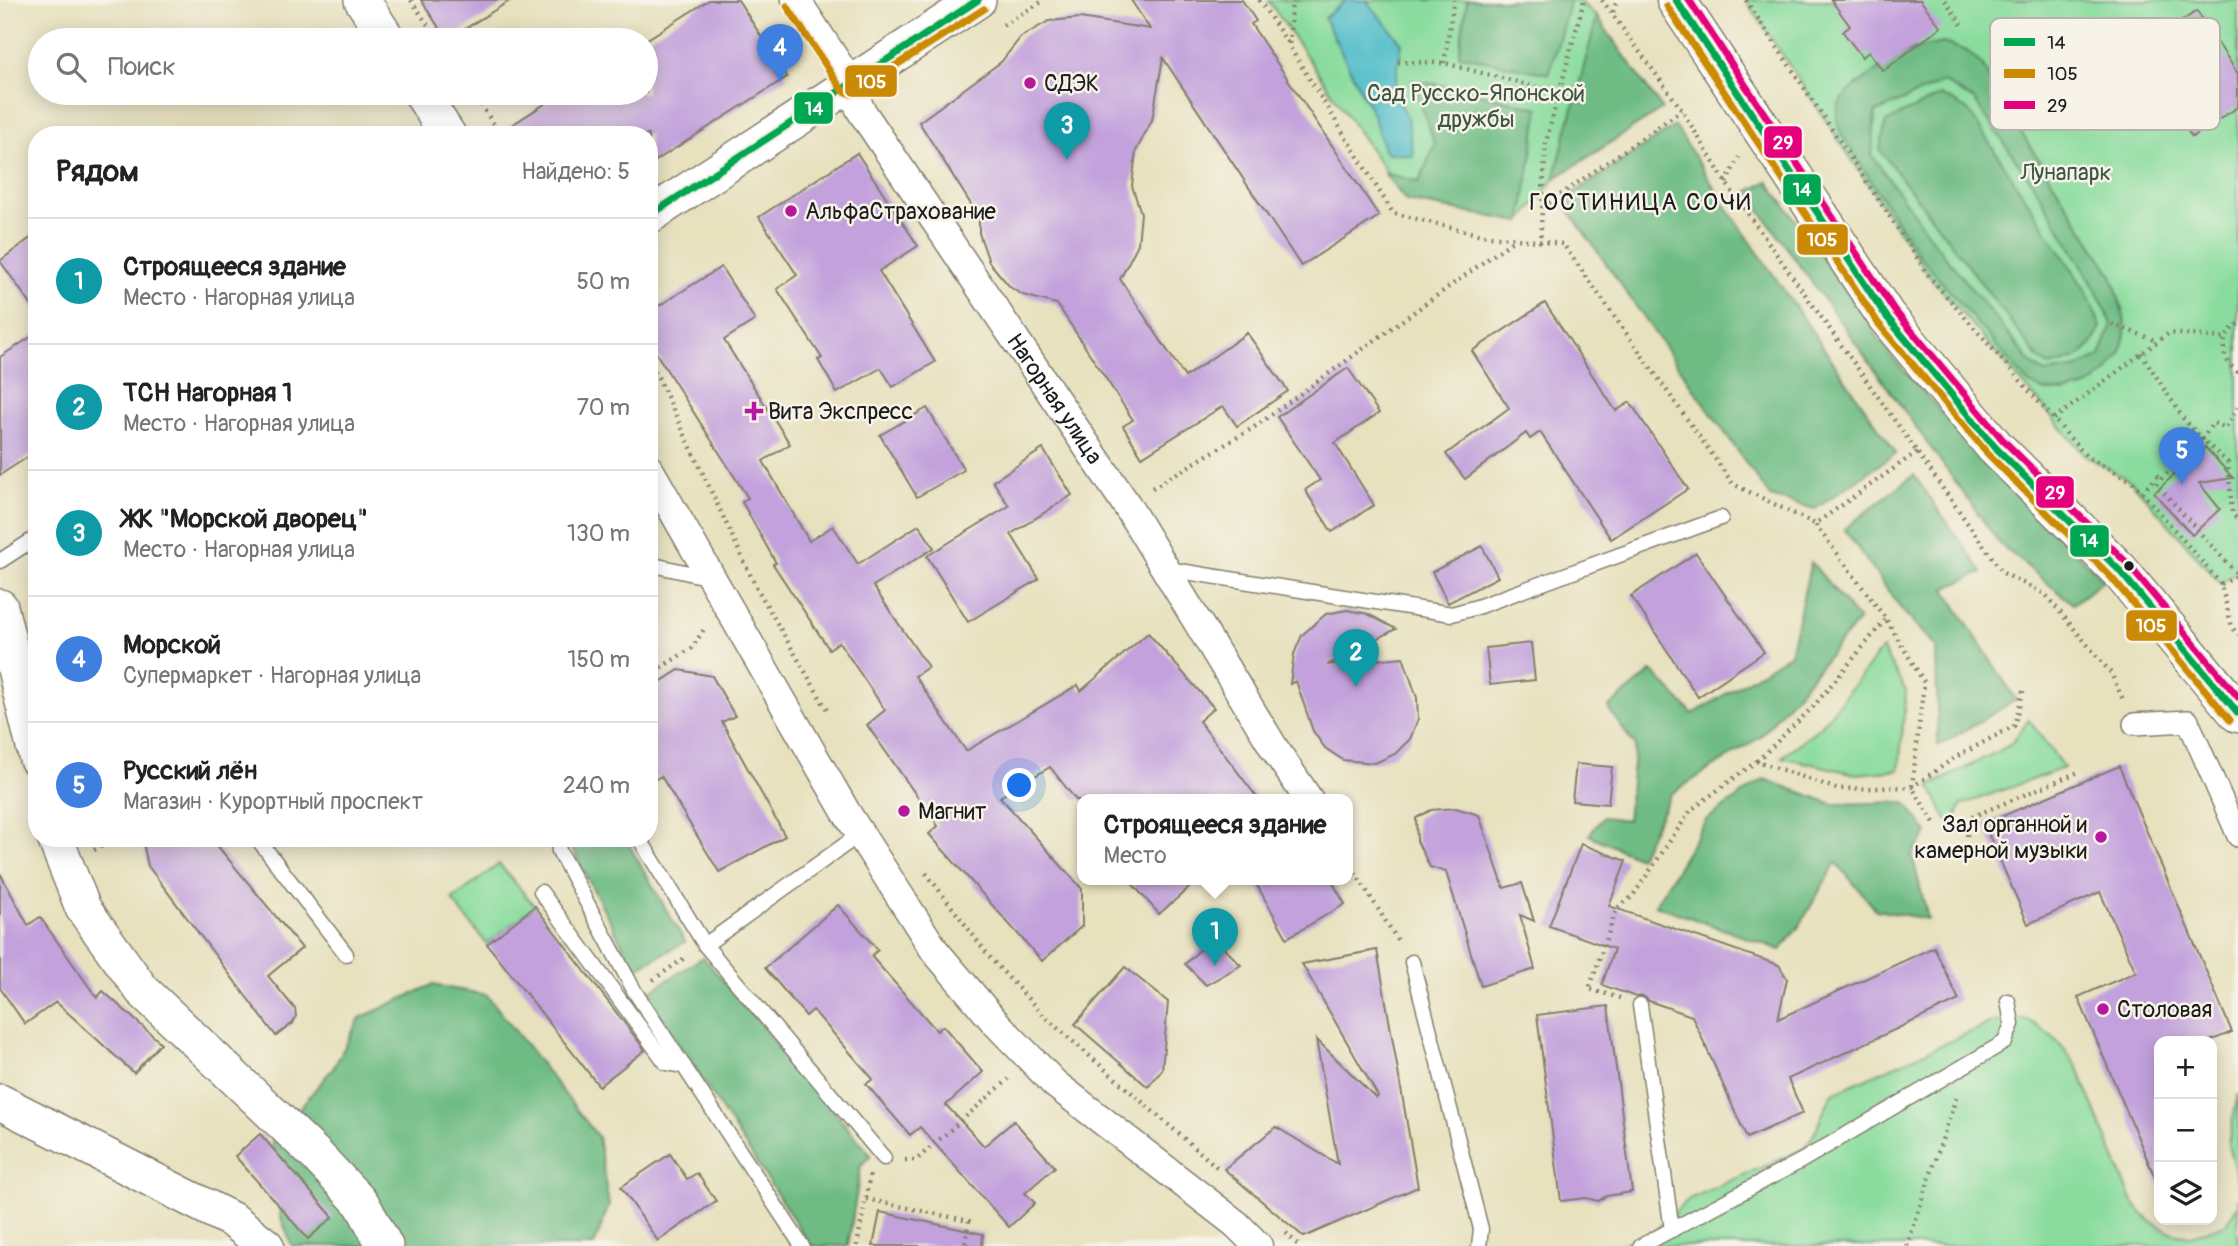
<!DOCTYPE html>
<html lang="ru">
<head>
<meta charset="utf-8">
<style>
  :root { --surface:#fff; --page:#f2f2f2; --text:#222; --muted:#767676; --line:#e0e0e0; --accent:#b5179e }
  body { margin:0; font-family:Pangolin,sans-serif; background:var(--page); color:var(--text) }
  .controls { position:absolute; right:21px; bottom:21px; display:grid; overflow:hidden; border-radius:14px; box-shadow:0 4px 18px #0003 }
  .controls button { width:63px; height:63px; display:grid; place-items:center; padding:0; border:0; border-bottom:2px solid var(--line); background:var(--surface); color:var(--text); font:35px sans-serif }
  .you { position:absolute; left:1020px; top:786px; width:24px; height:24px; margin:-18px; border:5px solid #fff; border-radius:50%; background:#1a73e8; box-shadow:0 0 0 10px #1a73e833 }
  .badge { display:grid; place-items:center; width:46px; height:46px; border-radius:50%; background:var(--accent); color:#fff; font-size:23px; font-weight:700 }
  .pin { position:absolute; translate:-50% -58px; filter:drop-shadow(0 2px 4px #0008) }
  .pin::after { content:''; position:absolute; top:37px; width:24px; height:21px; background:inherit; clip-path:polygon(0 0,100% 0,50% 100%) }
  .popup { position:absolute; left:1077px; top:794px; width:276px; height:91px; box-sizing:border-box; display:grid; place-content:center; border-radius:14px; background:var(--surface); filter:drop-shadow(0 2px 5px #0005); font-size:23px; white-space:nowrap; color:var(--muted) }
  .popup b { font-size:26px; color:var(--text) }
  .popup::after { content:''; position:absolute; left:50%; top:100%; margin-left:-14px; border:14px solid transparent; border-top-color:var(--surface) }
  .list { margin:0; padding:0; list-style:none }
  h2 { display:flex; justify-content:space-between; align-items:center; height:91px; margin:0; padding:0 28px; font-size:30px }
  h2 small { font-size:23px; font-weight:400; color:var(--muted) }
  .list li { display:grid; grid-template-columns:46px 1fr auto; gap:21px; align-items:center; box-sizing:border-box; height:126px; padding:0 28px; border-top:2px solid var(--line) }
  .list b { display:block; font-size:26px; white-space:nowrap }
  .list p { margin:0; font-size:23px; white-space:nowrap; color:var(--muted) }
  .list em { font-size:23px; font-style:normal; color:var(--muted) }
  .icon { flex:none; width:38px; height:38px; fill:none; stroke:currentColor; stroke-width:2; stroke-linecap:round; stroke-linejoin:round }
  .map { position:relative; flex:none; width:2238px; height:1246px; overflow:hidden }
  .search { position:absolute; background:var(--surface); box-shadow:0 4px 18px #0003; left:28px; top:28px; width:630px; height:77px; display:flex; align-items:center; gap:18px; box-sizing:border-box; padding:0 24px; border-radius:38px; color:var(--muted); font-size:26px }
  .panel { position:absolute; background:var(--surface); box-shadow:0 4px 18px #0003; left:28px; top:126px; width:630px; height:721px; border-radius:28px }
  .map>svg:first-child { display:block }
  .green { fill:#89dc9d; stroke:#527c5c; stroke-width:2 }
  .forest { fill:#6ebc84; stroke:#456c50; stroke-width:2; fill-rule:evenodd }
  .water { fill:#51beca; stroke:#366d73; stroke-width:2 }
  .building { fill:#c2a1dc }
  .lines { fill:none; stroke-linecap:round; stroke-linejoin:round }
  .service-casing { stroke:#827e6d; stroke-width:17 }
  .pedestrian-casing { stroke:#827e6d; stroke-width:24 }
  .minor-casing { stroke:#827e6d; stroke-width:31 }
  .tertiary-casing { stroke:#827e6d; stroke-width:38 }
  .primary-casing { stroke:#827e6d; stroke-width:41 }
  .path { stroke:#827e6d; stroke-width:4.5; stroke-dasharray:2 5; stroke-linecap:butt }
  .service { stroke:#fff; stroke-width:14 }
  .pedestrian { stroke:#fff; stroke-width:21 }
  .minor { stroke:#fff; stroke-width:28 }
  .tertiary { stroke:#fff; stroke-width:35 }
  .primary { stroke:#fff; stroke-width:38 }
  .bus-1-casing { stroke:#f7f3e8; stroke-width:12 }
  .bus-2-casing { stroke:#f7f3e8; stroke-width:12 }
  .bus-3-casing { stroke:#f7f3e8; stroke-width:12 }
  .bus-1 { stroke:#00a651; stroke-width:7 }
  .bus-2 { stroke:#cb8a06; stroke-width:7 }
  .bus-3 { stroke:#e5007d; stroke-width:7 }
  .poi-dot { fill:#b5179e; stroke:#f7f3e8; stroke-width:2.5 }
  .bus-dot { fill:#1c1c1c; stroke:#f7f3e8; stroke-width:2.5 }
  .labels { text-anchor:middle; stroke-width:5; stroke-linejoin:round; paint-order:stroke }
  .poi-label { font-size:23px; fill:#1c1c1c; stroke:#f7f3e8; text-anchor:start }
  .park-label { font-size:23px; fill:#3d5643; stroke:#f7f3e8 }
  .street-label { font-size:23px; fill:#1c1c1c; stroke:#f7f3e8 }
  .neighbourhood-label { font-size:24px; letter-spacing:2px; fill:#1c1c1c; stroke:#f7f3e8 }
  .key { fill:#f7f3e8; stroke:#b5b2ab; stroke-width:2 }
  .key-label { font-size:19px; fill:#1c1c1c }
  .line-badge { stroke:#f7f3e8; stroke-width:2.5 }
  .badge-label { font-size:19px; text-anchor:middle; font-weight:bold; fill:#fff }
</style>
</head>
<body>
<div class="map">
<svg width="2238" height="1246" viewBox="0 0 2238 1246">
  <rect width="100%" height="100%" fill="#f7f3e8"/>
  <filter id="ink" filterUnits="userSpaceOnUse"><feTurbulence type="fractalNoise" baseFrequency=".0143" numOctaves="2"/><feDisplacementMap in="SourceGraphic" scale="14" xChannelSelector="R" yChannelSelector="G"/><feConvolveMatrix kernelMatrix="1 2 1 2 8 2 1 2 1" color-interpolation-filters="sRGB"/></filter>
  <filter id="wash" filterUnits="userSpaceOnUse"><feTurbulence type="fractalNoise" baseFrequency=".00686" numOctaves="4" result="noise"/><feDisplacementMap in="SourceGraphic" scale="28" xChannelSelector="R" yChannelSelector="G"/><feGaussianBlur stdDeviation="1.57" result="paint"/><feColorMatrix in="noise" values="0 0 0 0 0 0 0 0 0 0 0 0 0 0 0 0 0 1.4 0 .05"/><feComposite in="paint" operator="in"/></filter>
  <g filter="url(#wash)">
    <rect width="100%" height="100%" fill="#e7e1be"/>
    <g class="green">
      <path d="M1268 0H1578L1597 17 1662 109 1554 179 1521 222 1406 201Z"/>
      <path d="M1746 0H2238V570L2221 584 2132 482 2086 456 1929 276Z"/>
      <path d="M1882 649 1906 691 1899 770 1856 774 1782 757 1821 726Z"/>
      <path d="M2029 720 2064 768 1961 805 1952 830 1930 786 2010 745Z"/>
      <path d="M499 864 535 906 487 944 452 900Z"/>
      <path d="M2024 1019C2050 1031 2063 1045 2078 1068L2133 1203 2150 1221 2173 1233 2191 1236 2227 1223 2238 1205V1197V1246H1616L1651 1234 1689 1199 1803 1149C1820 1131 1820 1113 1833 1093L1993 1022Z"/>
      <path d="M2238 1094V1183L2228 1144Z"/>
    </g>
    <g class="forest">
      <path d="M1467 0H1570L1549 74 1459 55Z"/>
      <path d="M1597 17 1662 109 1554 179Z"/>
      <path d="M1943 43 1967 51 1983 66 2000 99 2112 275 2124 317 2125 335 2120 354 2107 372 2095 382 2081 389 2065 392 2044 391 2029 384 1921 258 1841 134C1838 125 1835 116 1838 107 1844 88 1898 56 1917 49 1925 45 1935 45 1943 43ZM1943 82 1974 100 2035 187 2095 288 2112 324 2100 356 2078 368 2045 373 2032 364 1936 245 1872 155 1875 113Z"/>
      <path d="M1412 81 1440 85 1539 108 1521 222 1406 201 1384 173 1419 182 1435 144Z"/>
      <path d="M1941 95 1968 110 2086 291 2101 327C2088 356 2079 359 2049 366L2039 359 1880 150 1886 122Z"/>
      <path d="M1675 126 1726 206 1896 453 1815 509 1770 497 1562 201Z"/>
      <path d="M1768 181 1893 358 1989 466 2104 580 2073 604 2000 544 1747 192Z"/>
      <path d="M1914 475 1982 572 1945 589 2016 700 1938 746 1936 647 1902 610 1844 529Z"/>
      <path d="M1811 562 1859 620 1760 737 1671 794 1639 858 1589 835 1603 817 1627 820 1635 746 1608 708 1652 671 1693 714 1790 654Z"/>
      <path d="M1764 779 1833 804 1905 802 1928 833 1912 855 1928 919 1876 910 1836 862 1800 925 1781 950 1655 905 1706 820Z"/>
      <path d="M570 838H625L685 942 635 969 571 847Z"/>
      <path d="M703 957 871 1155 861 1165 848 1246H811L646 994Z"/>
      <path d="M432 985 487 995 598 1137 609 1205 594 1246H292L281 1218 272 1141 334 1067 360 1018Z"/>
    </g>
    <path class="water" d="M1346 0H1366L1402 43 1394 92 1407 116 1413 156 1385 152 1373 115 1324 18Z"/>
    <g id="blocks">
      <g class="building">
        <path d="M421 0H511L447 40Z"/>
        <path d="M709 0H738L787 77 649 165V135H496L562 93H646V40Z"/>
        <path d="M1131 0H1242L1256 21 1251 24 1379 216 1301 266 1163 58 1152 120 1136 151 1132 186 1141 213 1138 244 1120 279 1185 377 1247 333 1288 391 1237 426 1223 406 1142 457 1123 426 1133 420 1057 304 1023 295 1010 287 989 262 979 233V217L919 122 1001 62 1021 37 1049 21 1080 18 1150 29Z"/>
        <path d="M1831 0H1920L1941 27 1883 71 1869 52 1862 57 1843 32 1850 26Z"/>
        <path d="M2197 11 2238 74V107L2192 137 2135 52Z"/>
        <path d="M857 153 918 246 879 271 935 362 893 387 881 368 837 393 818 360 822 358 777 289 797 275 759 217Z"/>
        <path d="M37 233V313L0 261Z"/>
        <path d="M721 267 755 320 724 340 790 444 763 461 809 541 833 526 858 564 919 525 934 548 873 586 928 667 915 676 966 751 1078 685 1081 691 1148 633 1214 708 1199 721 1259 800H1076L1050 767 1000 797 1082 889V926L1042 961 929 834 938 826 867 725 885 710 839 642 829 649 773 564 776 563 742 502 748 498 649 342V312Z"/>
        <path d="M1545 303 1616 411 1630 402 1688 489 1611 539 1540 432 1530 439 1526 433 1465 479 1446 454 1509 408 1472 351Z"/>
        <path d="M37 333V451L0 475V357Z"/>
        <path d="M1348 368 1379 413 1335 443 1374 505 1332 532 1305 490 1320 480 1277 417Z"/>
        <path d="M927 408 964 470 917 497 880 435Z"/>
        <path d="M2205 447 2233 478 2199 483 2220 509 2192 535 2154 493Z"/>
        <path d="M1043 449 1072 495 1011 534 1039 579 968 622 927 556 1009 506 993 481Z"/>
        <path d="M1482 546 1498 577 1448 603 1432 572Z"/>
        <path d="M1696 553 1764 652 1698 697 1631 596Z"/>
        <path d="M1347 610 1368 614 1396 629 1327 665 1403 657 1417 698 1418 719 1410 739 1395 754 1375 763 1343 760 1325 748 1313 731 1296 681 1290 684 1294 654 1302 635 1326 614Z"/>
        <path d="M1531 643 1535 680 1490 685 1486 648Z"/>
        <path d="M679 670 712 676 735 716 722 722 785 836 719 872 661 776 649 783V689Z"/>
        <path d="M1576 764 1612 767 1608 804 1572 801Z"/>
        <path d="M2119 766 2232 1032 2210 1041H2159V1187L2078 997 2136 972 2100 892 2028 924 1984 824Z"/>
        <path d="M1456 808 1479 815 1504 888 1522 883 1534 921 1520 915 1535 969 1481 986 1446 872 1430 867 1417 841 1416 818 1431 810Z"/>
        <path d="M142 838H211L302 948 268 976 295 1009 296 1016 293 1023 276 1036 148 866Z"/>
        <path d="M1581 844 1626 861 1609 906 1779 965 1787 979 1778 1019 1934 947 1959 1000 1788 1079 1803 1113 1747 1138 1692 1016 1649 1001 1643 996 1636 997 1602 985 1614 949 1549 926Z"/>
        <path d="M0 873 28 925 40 917 97 998 103 991 161 1043 134 1073 56 1002 25 1024 0 988Z"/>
        <path d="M1129 880H1198L1159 914Z"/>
        <path d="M1254 880H1331L1345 904 1287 938Z"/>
        <path d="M838 905 878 950 871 956 937 1031 943 1026 983 1072 946 1105 984 1146 1014 1121 1055 1167 1025 1193 1035 1203 1009 1227 920 1127 910 1135 866 1084 873 1079 813 1010 806 1016 765 968Z"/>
        <path d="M535 906 645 1050 599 1086 487 944Z"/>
        <path d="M1213 937 1241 965 1206 985 1185 964Z"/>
        <path d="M1377 950 1418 1187 1304 1237 1224 1169 1276 1127 1338 1164 1316 1039 1376 1098 1378 1096 1302 964Z"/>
        <path d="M1125 967 1168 1002 1162 1070 1148 1087 1075 1024Z"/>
        <path d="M1608 1006 1632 1192 1606 1196 1598 1201 1586 1198 1561 1201 1537 1015Z"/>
        <path d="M260 1134 333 1217 308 1239 235 1156Z"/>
        <path d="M670 1154 687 1179 697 1173 716 1201 658 1241 621 1187Z"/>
        <path d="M880 1212 983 1234 982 1246H873Z"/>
      </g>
    </g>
  </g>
  <g filter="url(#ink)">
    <use href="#blocks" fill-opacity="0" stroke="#827e6d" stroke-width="2"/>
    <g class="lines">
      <g class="service-casing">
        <g id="service">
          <path d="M0 561 37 537"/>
          <path d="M649 564 711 578"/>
          <path d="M1167 569 1452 614 1477 607 1721 518"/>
          <path d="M860 834 705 945 884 1158"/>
          <path d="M257 838 346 954"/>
          <path d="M557 838 559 851 635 992 802 1246"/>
          <path d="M639 838 705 945"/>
          <path d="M541 892 666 1063 684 1066"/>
          <path d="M1412 962 1481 1229 1479 1246"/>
          <path d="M1640 1005 1672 1230"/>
          <path d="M1641 1246 1801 1161 2005 1042 2012 1024 2008 1001"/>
        </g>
      </g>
      <g class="pedestrian-casing">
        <path id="pedestrian" d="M2134 724 2188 721 2238 836"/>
      </g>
      <g class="minor-casing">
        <g id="minor">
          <path id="s1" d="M796 0 851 84 860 109 1126 504 1274 748 1309 800"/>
          <path d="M649 469 846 812 935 951 995 1022 1055 1084 1236 1224 1258 1246"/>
        </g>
      </g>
      <g class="tertiary-casing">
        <g id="tertiary">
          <path d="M362 0 388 40"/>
          <path d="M421 93 448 135"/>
          <path d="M649 216 978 0"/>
          <path d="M0 607 37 759"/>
          <path d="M55 838 83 908 142 990 316 1155 362 1204 385 1246"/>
          <path d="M0 1102 234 1221 266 1246"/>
        </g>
      </g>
      <g class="primary-casing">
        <path id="primary" d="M1676 0 1886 316 1995 447 2119 570 2238 713"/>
      </g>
      <g class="path">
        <path d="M411 0 438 40"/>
        <path d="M1259 0 1289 45"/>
        <path d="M1292 0 1289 46 1393 213 1481 235 1563 244 1733 484 1815 524"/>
        <path d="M1602 0 1682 110 1726 183 2003 573 2045 594 2111 673 2124 702"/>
        <path d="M1746 0 1929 276 2086 456 2132 482 2142 492 2221 584 2232 627 2238 635"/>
        <path d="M1945 0 1962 25"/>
        <path d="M1613 12 1617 0"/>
        <path d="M1003 25 1045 0"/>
        <path d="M1398 62 1444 63 1559 93"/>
        <path d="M1444 63 1454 0"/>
        <path d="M473 93 501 135"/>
        <path d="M1726 183 1739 157"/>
        <path d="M1543 207 1682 110"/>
        <path d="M1540 243 1546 142 1584 0"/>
        <path d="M2112 324 2157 341"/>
        <path d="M2238 324C2219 337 2219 359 2238 372"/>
        <path d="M2141 353 2183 418 2202 439 2156 484 2238 575"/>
        <path d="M649 358 755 585 829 713"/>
        <path d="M2238 407 2226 428 2213 423 2202 439 2228 463 2232 512 2238 520"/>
        <path d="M2054 419 2169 333 2225 338"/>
        <path d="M1917 452 1815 524 1886 619 1924 682 1912 787 1935 824"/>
        <path d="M1152 488 1253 428 1514 240"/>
        <path d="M2142 492 2158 476 2161 479"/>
        <path d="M2221 584 2238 576"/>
        <path d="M649 675 692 648 706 626"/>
        <path d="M1757 761 1813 707 1886 619"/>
        <path d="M1967 836 1969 818 2081 771"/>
        <path d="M94 850 119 838"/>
        <path d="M1348 861 1400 944"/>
        <path d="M926 873 992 960 1045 1017 1219 1169"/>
        <path d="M653 980 686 957"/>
        <path d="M1620 998 1589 989 1617 908 1632 897 1691 810 1757 761 1837 789 1912 787 1956 757 2014 726 2024 687"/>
        <path d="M905 1160H916L1009 1079"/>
        <path d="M866 1199 969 1221 965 1245 971 1246"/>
        <path d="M1286 1233 1299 1246"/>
        <path d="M857 1246 870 1174"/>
        <path d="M1907 1246 1956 1098"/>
      </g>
      <use href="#service" class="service"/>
      <use href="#pedestrian" class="pedestrian"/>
      <use href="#minor" class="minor"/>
      <use href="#tertiary" class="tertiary"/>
      <use href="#primary" class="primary"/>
      <g class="bus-1-casing">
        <g id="bus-1">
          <path d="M1676 0 1886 316 1995 447 2119 570 2238 713"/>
          <path d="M649 216 978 0"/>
        </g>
      </g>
      <g class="bus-2-casing">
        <g id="bus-2">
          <path d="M787 6 842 90 851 94 984 9"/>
          <path d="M1667 6 1878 323 1988 454 2111 577 2230 720"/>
        </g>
      </g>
      <g class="bus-3-casing">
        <path id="bus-3" d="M1689 0 1894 310 2003 440 2127 563 2238 697"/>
      </g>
      <use href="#bus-1" class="bus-1"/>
      <use href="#bus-2" class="bus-2"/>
      <use href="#bus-3" class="bus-3"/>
    </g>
  </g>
  <g class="poi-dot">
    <circle cx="1030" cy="83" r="7"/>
    <circle cx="791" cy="211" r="7"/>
    <path d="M750.5 400.5h7v7h7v7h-7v7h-7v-7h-7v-7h7z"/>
    <circle cx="904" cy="811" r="7"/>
    <circle cx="2101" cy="837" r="7"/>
    <circle cx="2103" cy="1009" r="7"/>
  </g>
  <circle class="bus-dot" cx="2129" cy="566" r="6"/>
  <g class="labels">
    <g class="poi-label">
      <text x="1044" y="91">СДЭК</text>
      <text x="805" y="219">АльфаСтрахование</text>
      <text x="768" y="419">Вита Экспресс</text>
      <text x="918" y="819">Магнит</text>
      <text x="2087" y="832" text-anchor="end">Зал органной и<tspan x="2087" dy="26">камерной музыки</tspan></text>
      <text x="2117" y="1017">Столовая</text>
    </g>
    <g class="park-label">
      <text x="1476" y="101">Сад Русско-Японской<tspan x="1476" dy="26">дружбы</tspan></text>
      <text x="2066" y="180">Лунапарк</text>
    </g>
    <g class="street-label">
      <text dy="8" stroke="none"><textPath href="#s1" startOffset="476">Нагорная улица</textPath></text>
    </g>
    <g class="neighbourhood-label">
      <text x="1641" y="210">ГОСТИНИЦА СОЧИ</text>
    </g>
  </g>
  <rect x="1990" y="18" width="230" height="112" rx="10" class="key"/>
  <rect x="2004" y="38" width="31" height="8" fill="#00a651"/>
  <rect x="2004" y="69" width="31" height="9" fill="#cb8a06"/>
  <rect x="2004" y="101" width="31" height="8" fill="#e5007d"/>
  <g class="key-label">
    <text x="2047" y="49">14</text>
    <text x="2047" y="80">105</text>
    <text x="2047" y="112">29</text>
  </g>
  <g class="line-badge">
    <rect x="844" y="64" width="54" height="34" rx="7" fill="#cb8a06"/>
    <rect x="793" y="91" width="41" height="34" rx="7" fill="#00a651"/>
    <rect x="1763" y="125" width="40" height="34" rx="7" fill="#e5007d"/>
    <rect x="1782" y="173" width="40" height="33" rx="7" fill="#00a651"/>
    <rect x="1796" y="223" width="53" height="33" rx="7" fill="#cb8a06"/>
    <rect x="2035" y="475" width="40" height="34" rx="7" fill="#e5007d"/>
    <rect x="2069" y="524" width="41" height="34" rx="7" fill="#00a651"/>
    <rect x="2125" y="609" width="53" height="33" rx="7" fill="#cb8a06"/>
  </g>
  <g class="badge-label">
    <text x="871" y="88">105</text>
    <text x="814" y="115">14</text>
    <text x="1783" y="149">29</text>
    <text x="1802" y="196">14</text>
    <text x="1822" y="246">105</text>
    <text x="2055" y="499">29</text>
    <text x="2089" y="547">14</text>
    <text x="2151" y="632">105</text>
  </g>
</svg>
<div class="controls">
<button>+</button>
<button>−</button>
<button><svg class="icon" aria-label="layers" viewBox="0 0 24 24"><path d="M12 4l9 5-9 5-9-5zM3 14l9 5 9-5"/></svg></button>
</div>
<div class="you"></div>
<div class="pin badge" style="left:1215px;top:966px;background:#0f9aa8">1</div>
<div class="popup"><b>Строящееся здание</b>Место</div>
<div class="pin badge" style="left:1356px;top:687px;background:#0f9aa8">2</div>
<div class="pin badge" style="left:1067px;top:160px;background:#0f9aa8">3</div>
<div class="pin badge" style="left:780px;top:82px;background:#3f7fe0">4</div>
<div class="pin badge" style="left:2182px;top:485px;background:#3f7fe0">5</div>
<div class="search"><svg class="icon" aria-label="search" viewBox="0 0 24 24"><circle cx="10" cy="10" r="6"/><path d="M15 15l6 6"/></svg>Поиск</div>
<section class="panel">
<h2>Рядом<small>Найдено: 5</small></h2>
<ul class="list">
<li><span class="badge" style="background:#0f9aa8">1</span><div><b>Строящееся здание</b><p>Место · Нагорная улица</p></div><em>50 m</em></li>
<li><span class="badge" style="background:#0f9aa8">2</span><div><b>ТСН Нагорная 1</b><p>Место · Нагорная улица</p></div><em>70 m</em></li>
<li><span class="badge" style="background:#0f9aa8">3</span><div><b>ЖК &quot;Морской дворец&quot;</b><p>Место · Нагорная улица</p></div><em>130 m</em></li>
<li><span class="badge" style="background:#3f7fe0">4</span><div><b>Морской</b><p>Супермаркет · Нагорная улица</p></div><em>150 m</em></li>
<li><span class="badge" style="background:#3f7fe0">5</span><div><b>Русский лён</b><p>Магазин · Курортный проспект</p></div><em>240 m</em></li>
</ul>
</section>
</div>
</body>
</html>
